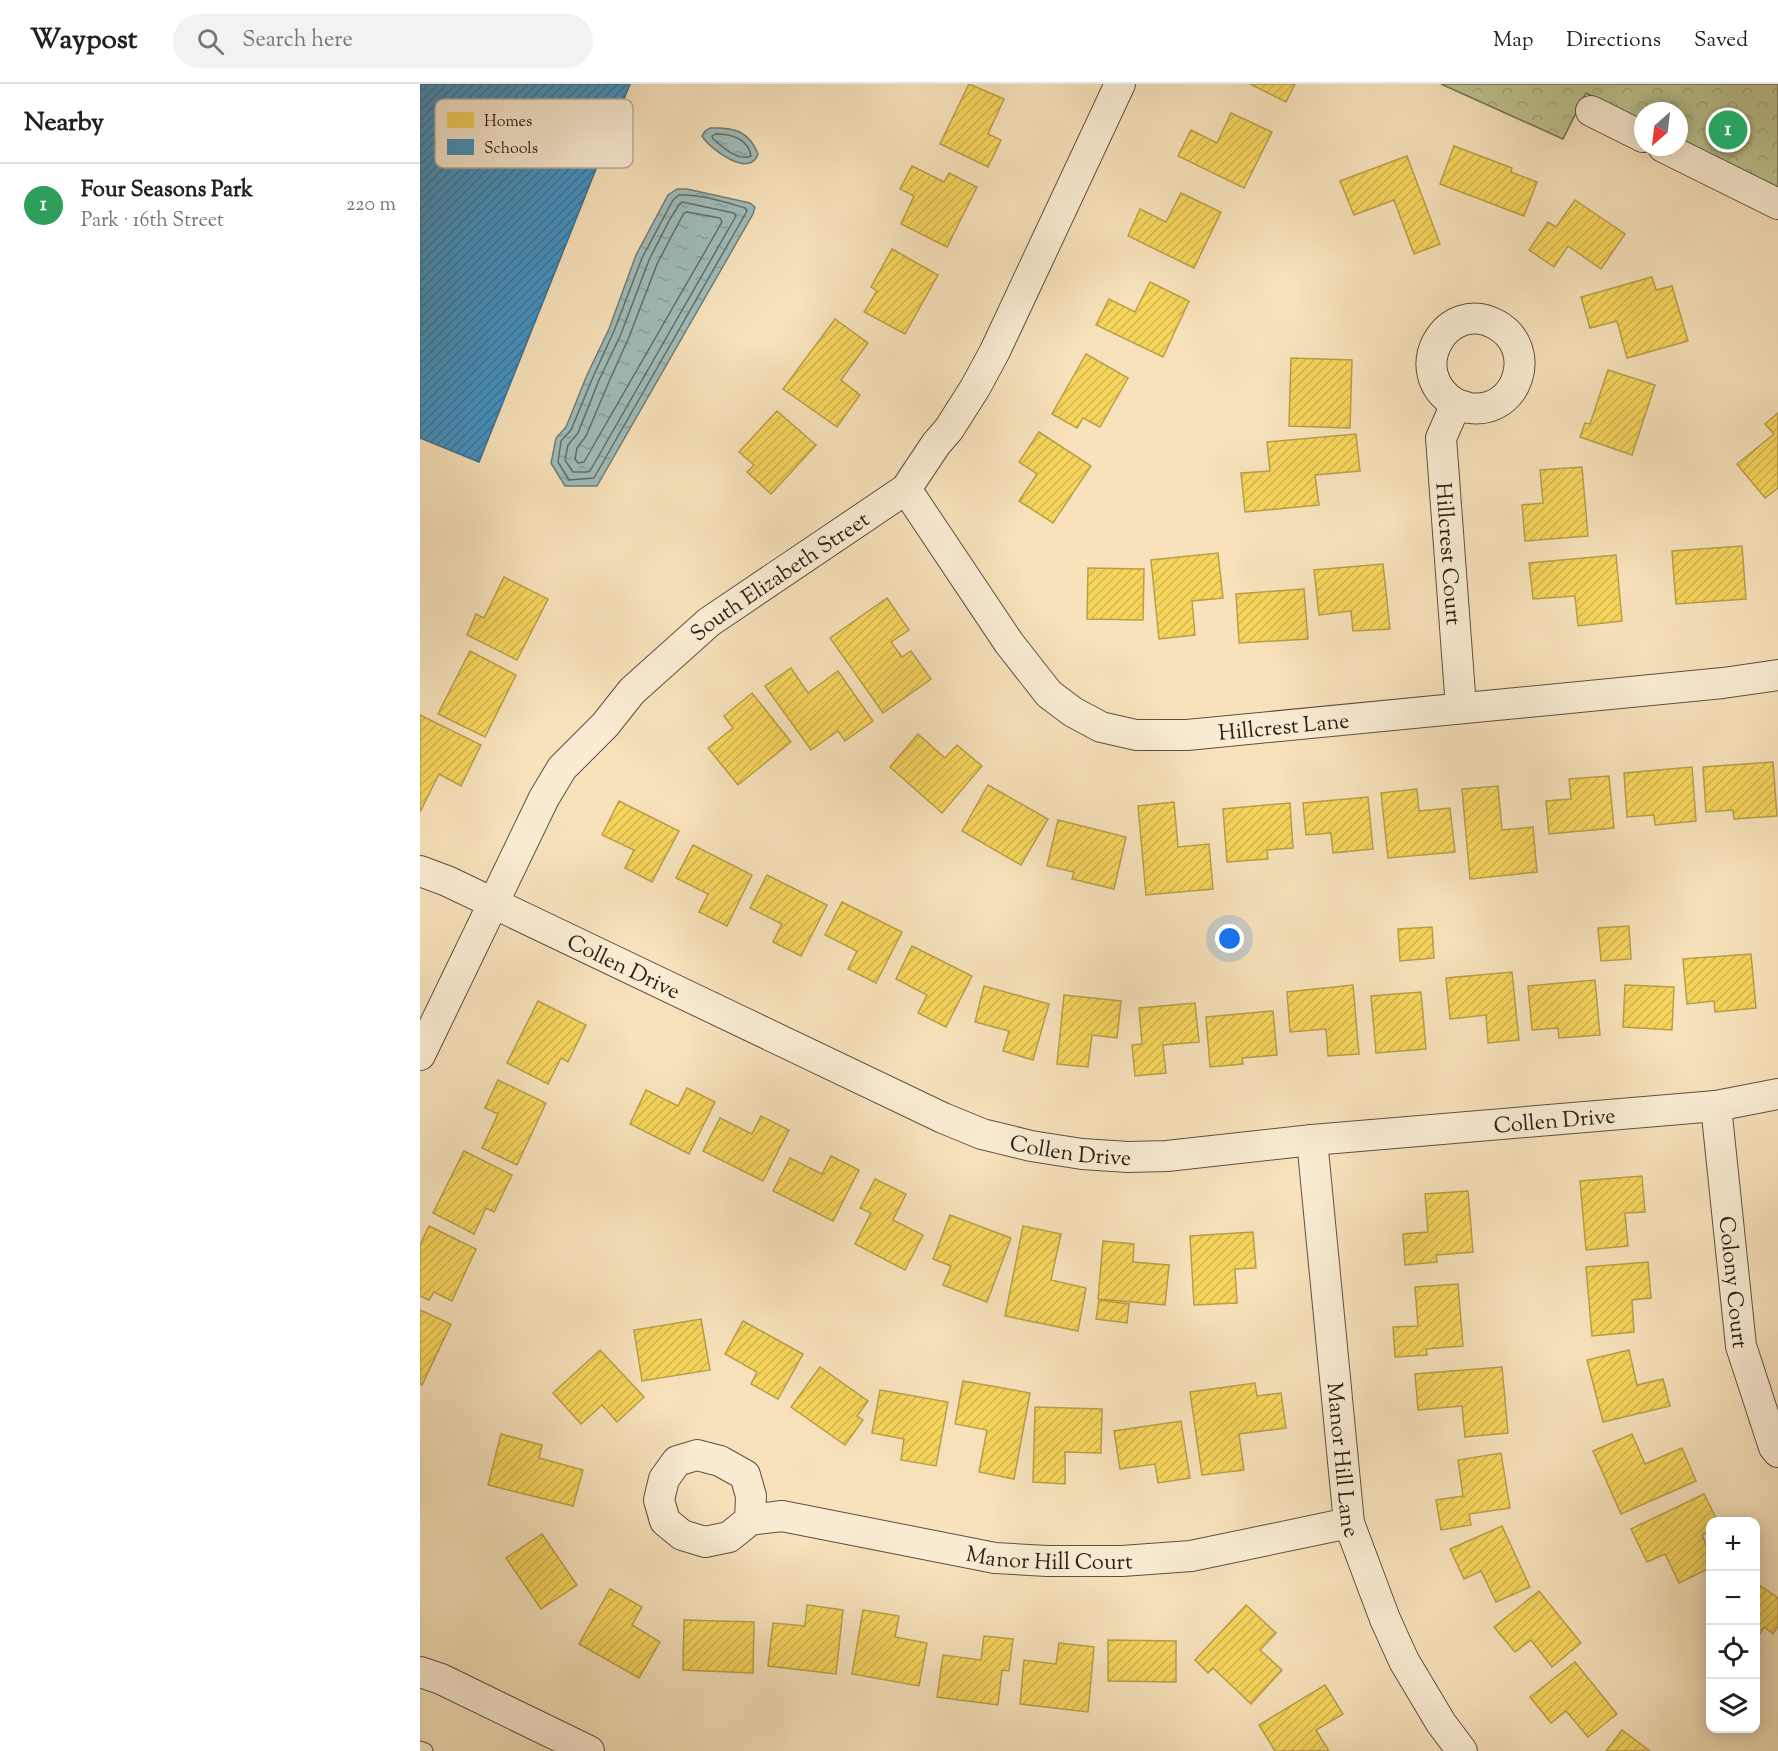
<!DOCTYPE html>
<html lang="en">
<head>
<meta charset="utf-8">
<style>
  :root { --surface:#fff; --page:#f2f2f2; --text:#202124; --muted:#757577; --line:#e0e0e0; --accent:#0b8043 }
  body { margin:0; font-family:"Sorts Mill Goudy",serif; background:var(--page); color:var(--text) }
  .controls { position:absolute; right:18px; bottom:18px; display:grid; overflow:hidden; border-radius:12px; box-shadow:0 3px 15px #0003 }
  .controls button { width:54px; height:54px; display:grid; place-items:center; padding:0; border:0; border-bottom:2px solid var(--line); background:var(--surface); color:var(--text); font:30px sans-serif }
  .compass { position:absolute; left:1214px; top:18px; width:54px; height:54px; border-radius:50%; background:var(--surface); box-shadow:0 3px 15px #0003; rotate:208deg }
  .you { position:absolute; left:810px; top:855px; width:21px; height:21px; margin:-15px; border:4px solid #fff; border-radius:50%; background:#1a73e8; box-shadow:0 0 0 9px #1a73e833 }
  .badge { display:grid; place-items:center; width:39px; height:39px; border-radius:50%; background:var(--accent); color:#fff; font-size:20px; font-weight:700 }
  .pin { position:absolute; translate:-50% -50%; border:3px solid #fff; box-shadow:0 2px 6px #0006 }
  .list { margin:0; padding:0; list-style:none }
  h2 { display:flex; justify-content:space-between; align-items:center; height:78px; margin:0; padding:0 24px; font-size:26px }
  h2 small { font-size:20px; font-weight:400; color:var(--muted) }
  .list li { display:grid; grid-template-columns:39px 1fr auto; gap:18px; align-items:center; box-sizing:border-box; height:84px; padding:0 24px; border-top:2px solid var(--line) }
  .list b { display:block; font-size:22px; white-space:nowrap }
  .list p { margin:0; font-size:20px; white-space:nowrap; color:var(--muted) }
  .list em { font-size:20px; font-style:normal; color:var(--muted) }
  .icon { flex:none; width:33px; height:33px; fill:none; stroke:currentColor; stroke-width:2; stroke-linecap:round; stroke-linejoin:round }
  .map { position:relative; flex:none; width:1358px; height:1667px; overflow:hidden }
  header { display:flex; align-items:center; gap:36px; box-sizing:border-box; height:84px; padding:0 30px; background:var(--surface); border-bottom:2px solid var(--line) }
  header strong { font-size:28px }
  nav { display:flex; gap:33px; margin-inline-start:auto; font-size:21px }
  .search { width:420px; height:54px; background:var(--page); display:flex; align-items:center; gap:15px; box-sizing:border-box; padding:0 21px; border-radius:33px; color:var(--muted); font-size:22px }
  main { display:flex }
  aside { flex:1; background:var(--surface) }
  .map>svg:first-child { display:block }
  .forest { fill:url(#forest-crowns); stroke:#747254; stroke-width:1.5 }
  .water { fill:url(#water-ripples); stroke:#717e79; stroke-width:1.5 }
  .homes { fill:url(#homes-hatch); stroke:#b99f48; stroke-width:1.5 }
  .schools { fill:url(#schools-hatch); stroke:#3c7090; stroke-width:1.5 }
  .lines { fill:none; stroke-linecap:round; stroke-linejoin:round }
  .shore { stroke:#656e68; stroke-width:1.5 }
  .service-casing { stroke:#5e5041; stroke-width:17 }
  .minor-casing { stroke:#5e5041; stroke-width:32 }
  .service { stroke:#faecd3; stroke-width:15 }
  .minor { stroke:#faecd3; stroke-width:30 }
  .labels { text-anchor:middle; stroke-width:6; stroke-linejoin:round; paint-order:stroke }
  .street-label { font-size:22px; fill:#2b2018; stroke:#faecd3 }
  .key { fill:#faecd3; stroke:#bcaf9b; stroke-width:1.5 }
  .key-label { font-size:16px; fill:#2b2018 }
</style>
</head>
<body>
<header>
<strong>Waypost</strong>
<div class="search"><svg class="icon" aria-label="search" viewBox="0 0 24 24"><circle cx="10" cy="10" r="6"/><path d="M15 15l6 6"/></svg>Search here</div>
<nav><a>Map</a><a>Directions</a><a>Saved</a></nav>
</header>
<main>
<aside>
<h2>Nearby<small></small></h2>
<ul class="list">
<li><span class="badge" style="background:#2e9e5b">1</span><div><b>Four Seasons Park</b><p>Park · 16th Street</p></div><em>220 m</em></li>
</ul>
</aside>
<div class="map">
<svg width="1358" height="1667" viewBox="0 0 1358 1667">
  <defs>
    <pattern id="forest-crowns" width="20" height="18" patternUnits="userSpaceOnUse" patternTransform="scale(1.5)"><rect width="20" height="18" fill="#bdc390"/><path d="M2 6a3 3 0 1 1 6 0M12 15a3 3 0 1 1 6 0" fill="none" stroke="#a3a77b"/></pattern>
    <pattern id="water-ripples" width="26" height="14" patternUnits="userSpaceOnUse" patternTransform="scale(1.5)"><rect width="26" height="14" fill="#9fbcb9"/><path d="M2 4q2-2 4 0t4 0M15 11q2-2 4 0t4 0" fill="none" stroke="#89a19e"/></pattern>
    <pattern id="homes-hatch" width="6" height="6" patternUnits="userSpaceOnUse" patternTransform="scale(1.5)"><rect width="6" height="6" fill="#f6d55c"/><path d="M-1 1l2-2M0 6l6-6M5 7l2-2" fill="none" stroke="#d3b74f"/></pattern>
    <pattern id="schools-hatch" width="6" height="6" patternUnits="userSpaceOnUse" patternTransform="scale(1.5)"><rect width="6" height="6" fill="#4393c3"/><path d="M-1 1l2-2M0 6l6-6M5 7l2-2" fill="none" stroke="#38789d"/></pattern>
  </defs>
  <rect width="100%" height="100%" fill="#f7e2bb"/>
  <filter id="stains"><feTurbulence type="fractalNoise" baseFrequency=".00333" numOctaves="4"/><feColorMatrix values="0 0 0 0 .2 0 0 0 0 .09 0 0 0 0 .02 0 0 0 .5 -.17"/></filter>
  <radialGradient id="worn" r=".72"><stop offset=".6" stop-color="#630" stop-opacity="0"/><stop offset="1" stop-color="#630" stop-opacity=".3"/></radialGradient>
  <path class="forest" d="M1021 0H1358V103L1259 55V27H1223V37L1166 9 1143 55Z"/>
  <g class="water">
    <path d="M290 44C314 43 329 47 338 70 330 95 290 65 282 52L285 47Z"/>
    <path d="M257 105H267L330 119 335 123 333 130 177 402H145L131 379 136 354 146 343 167 291 189 245 216 171 248 111Z"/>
  </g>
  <g class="homes">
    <path d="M549 0 584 15 568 50 581 56 568 83 520 60Z"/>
    <path d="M830 0H875L866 18Z"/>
    <path d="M811 29 852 48 824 104 758 72 771 46 797 59Z"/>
    <path d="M1034 62 1092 84 1091 88 1117 98 1104 132 1020 100Z"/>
    <path d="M987 72 1020 160 994 170 974 116 934 131 920 97Z"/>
    <path d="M492 82 524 98 529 89 557 103 527 163 481 140 494 112 480 105Z"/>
    <path d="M761 109 801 128 774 184 708 152 720 125 746 138Z"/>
    <path d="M1155 116 1205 150 1181 185 1148 162 1134 183 1109 166 1128 138 1136 143Z"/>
    <path d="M472 165 518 191 485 250 444 228 457 207 451 203Z"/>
    <path d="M1232 193 1236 206 1252 202 1268 257 1207 274 1197 237 1170 244 1161 213Z"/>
    <path d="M730 198 769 217 743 273 676 241 689 215 715 228Z"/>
    <path d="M415 235 448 259 421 296 440 311 417 343 363 305Z"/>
    <path d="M666 270 708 294 680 343 663 334 657 344 632 330Z"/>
    <path d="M871 274 932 276 930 344 869 342Z"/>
    <path d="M1188 286 1235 301 1212 371 1160 353 1165 339 1170 340Z"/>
    <path d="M357 327 396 361 351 410 327 388 334 381 319 368Z"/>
    <path d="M1358 329V404L1345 414 1317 380 1354 350 1345 340Z"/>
    <path d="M619 348 671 382 633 439 599 417 617 390 599 378Z"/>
    <path d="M936 350 940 387 895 391 899 421 825 428 821 389 850 387 847 358Z"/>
    <path d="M1162 383 1168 452 1105 457 1102 421 1123 419 1120 386Z"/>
    <path d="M1322 462 1326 515 1256 520 1252 467Z"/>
    <path d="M798 469 803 514 772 517 775 551 739 555 731 476Z"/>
    <path d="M1196 471 1202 537 1158 542 1155 512 1113 515 1109 479Z"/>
    <path d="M963 480 970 545 933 547 931 527 899 531 894 486Z"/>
    <path d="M668 484 724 485 723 536 667 535Z"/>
    <path d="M84 493 128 515 97 576 47 551 56 530 64 534Z"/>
    <path d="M884 505 888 555 819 559 816 510Z"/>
    <path d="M467 514 489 546 471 558 482 573 491 567 511 595 463 629 410 554Z"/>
    <path d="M50 567 96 591 65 653 18 630Z"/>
    <path d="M371 584 388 609 418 587 453 637 425 657 418 647 391 666 345 602Z"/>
    <path d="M332 609 371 658 318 701 288 664 313 644 304 632Z"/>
    <path d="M0 631 61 661 41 702 19 690 0 728Z"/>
    <path d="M498 650 525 674 537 661 562 682 522 729 470 683Z"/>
    <path d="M1353 678 1357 732 1314 735 1313 726 1286 728 1283 683Z"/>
    <path d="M1272 683 1276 737 1235 741 1234 731 1207 733 1204 689Z"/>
    <path d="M1189 692 1194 744 1129 750 1126 717 1151 715 1149 695Z"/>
    <path d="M568 701 628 735 601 781 542 747Z"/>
    <path d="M1078 702 1082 746 1113 743 1117 788 1050 795 1042 705Z"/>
    <path d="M997 705 999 727 1030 724 1035 768 968 774 961 709Z"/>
    <path d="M948 713 953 765 913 769 911 749 886 751 883 719Z"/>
    <path d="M199 717 259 747 232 798 205 784 214 766 182 751Z"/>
    <path d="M754 718 758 763 789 760 793 805 726 811 718 722Z"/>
    <path d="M870 719 873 764 847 766 848 775 807 778 803 725Z"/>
    <path d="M638 736 706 753 694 805 652 795 654 788 627 782Z"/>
    <path d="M273 761 332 791 307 842 279 828 288 810 256 794Z"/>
    <path d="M347 791 407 821 381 872 353 858 362 840 330 824Z"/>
    <path d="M422 818 482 848 456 899 428 885 437 867 405 851Z"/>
    <path d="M1209 842 1211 875 1181 877 1178 844Z"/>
    <path d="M1012 843 1014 874 980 877 978 845Z"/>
    <path d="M492 862 552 892 526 943 498 929 507 911 476 895Z"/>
    <path d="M1331 870 1336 924 1295 928 1294 917 1267 920 1263 875Z"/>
    <path d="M1092 888 1099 956 1068 959 1066 931 1030 935 1026 894Z"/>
    <path d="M1175 896 1180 951 1139 954 1138 944 1112 946 1108 902Z"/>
    <path d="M933 901 939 970 908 972 906 945 870 948 867 908Z"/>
    <path d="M1205 901 1254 903 1252 946 1203 943Z"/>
    <path d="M564 902 629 920 613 976 583 967 589 947 555 938Z"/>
    <path d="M1001 908 1006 965 956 969 951 912Z"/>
    <path d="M644 911 701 917 697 954 672 951 668 983 637 980Z"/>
    <path d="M118 917 166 941 148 978 141 974 128 1000 87 979Z"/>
    <path d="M775 919 779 958 743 961 746 989 715 992 712 961 722 960 719 924Z"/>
    <path d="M853 927 857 971 822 974 823 980 790 983 786 933Z"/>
    <path d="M78 996 126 1019 97 1081 62 1064 78 1030 65 1024Z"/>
    <path d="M267 1004 295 1018 269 1070 210 1040 226 1006 258 1022Z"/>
    <path d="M341 1032 369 1046 343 1097 283 1067 300 1034 332 1050Z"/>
    <path d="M44 1067 92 1091 74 1128 66 1124 54 1150 13 1129Z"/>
    <path d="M411 1072 439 1086 413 1137 353 1107 370 1074 402 1090Z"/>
    <path d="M1222 1092 1225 1128 1205 1129 1208 1162 1166 1166 1160 1097Z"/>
    <path d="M455 1095 486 1110 473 1136 503 1151 485 1186 435 1160 451 1129 440 1124Z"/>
    <path d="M1048 1107 1053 1168 1016 1171 1017 1178 985 1181 983 1150 1008 1148 1005 1110Z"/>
    <path d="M530 1131 591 1154 567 1218 523 1201 531 1182 513 1175Z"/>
    <path d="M9 1142 56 1165 32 1217 14 1208 9 1216 0 1212V1161Z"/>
    <path d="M603 1142 641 1150 631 1196 666 1204 658 1247 585 1232Z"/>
    <path d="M833 1148 836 1184 815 1185 817 1219 774 1221 770 1152Z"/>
    <path d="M683 1157 714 1160 713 1178 749 1181 745 1221 678 1215Z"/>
    <path d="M1228 1178 1231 1214 1212 1216 1214 1248 1172 1252 1166 1183Z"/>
    <path d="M1038 1200 1043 1262 1006 1265 1007 1271 975 1273 973 1243 998 1242 995 1203Z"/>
    <path d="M679 1216 709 1220 707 1239 676 1235Z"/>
    <path d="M0 1226 31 1240 2 1301 0 1300Z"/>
    <path d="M281 1235 290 1286 222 1297 214 1246Z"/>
    <path d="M323 1237 383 1270 358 1315 331 1300 337 1288 305 1270Z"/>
    <path d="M180 1266 224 1313 197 1338 182 1321 161 1340 133 1309Z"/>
    <path d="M1209 1266 1217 1301 1243 1295 1250 1322 1183 1338 1167 1276Z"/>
    <path d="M400 1283 448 1317 437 1332 443 1336 425 1361 371 1323Z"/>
    <path d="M1082 1283 1088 1349 1045 1353 1042 1322 998 1326 995 1290Z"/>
    <path d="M543 1297 610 1309 594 1395 559 1388 567 1346 535 1340Z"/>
    <path d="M835 1299 837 1312 861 1309 866 1344 819 1350 824 1386 782 1391 770 1308Z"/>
    <path d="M460 1306 528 1318 516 1382 481 1376 484 1355 452 1349Z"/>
    <path d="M615 1323 682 1325 681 1369 645 1368V1400L613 1398Z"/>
    <path d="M761 1337 770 1394 738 1399 735 1380 700 1385 694 1347Z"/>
    <path d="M81 1350 122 1361 119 1374 163 1386 153 1422 68 1401Z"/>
    <path d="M1212 1350 1225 1380 1262 1364 1276 1397 1201 1430 1173 1367Z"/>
    <path d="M1081 1369 1090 1424 1049 1430 1051 1441 1021 1446 1016 1416 1043 1412 1038 1376Z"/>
    <path d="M1284 1410 1298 1438H1290V1447L1282 1451 1290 1469V1484L1259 1499 1245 1470 1227 1478 1211 1445Z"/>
    <path d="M1082 1442 1110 1503 1076 1518 1061 1487 1044 1495 1030 1465Z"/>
    <path d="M122 1450 157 1501 121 1525 86 1474Z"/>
    <path d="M1336 1499 1358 1514V1542L1353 1550 1344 1543 1336 1555Z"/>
    <path d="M190 1505 222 1523 212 1541 240 1558 219 1594 159 1560Z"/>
    <path d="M1119 1507 1161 1559 1132 1583 1111 1556 1095 1568 1074 1543Z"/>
    <path d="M387 1521 423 1526 416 1590 348 1582 353 1539 385 1542Z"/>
    <path d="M826 1521 856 1549 840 1566 862 1586 831 1620 793 1584 788 1589 775 1576Z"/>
    <path d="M443 1526 479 1532 475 1553 507 1559 499 1602 432 1590Z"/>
    <path d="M264 1536 334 1538 333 1589 263 1586Z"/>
    <path d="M564 1552 593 1555 589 1587 582 1586 578 1621 517 1613 523 1571 561 1576Z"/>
    <path d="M688 1556 756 1557V1598L688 1597Z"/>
    <path d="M639 1559 674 1563 668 1628 600 1620 604 1576 636 1580Z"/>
    <path d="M1155 1578 1197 1630 1168 1653 1146 1627 1131 1639 1110 1613Z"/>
    <path d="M905 1601 923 1630 896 1646 909 1667H855L839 1641Z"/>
    <path d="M1202 1646 1230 1667H1186Z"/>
  </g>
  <path class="schools" d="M0 0H210L59 378 0 354Z"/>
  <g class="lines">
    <g class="shore">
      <path d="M295 50C311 50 328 54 331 72 318 78 303 63 293 55L292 52Z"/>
      <path d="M259 111C281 110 304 118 325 124L327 127 174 394 149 396 138 378 141 357 151 346 173 293 194 247 222 174 253 116Z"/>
      <path d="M262 118 314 129 316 132 170 387 167 388H153L145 376 148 361 158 349 179 296 201 250 229 176 250 135 259 121Z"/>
      <path d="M267 128 300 134 302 138 164 378 158 379 155 375 157 364 166 352 188 300 209 253 237 180 258 140 264 129Z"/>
    </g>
    <g class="service-casing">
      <path id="service" d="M0 1665 5 1667"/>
    </g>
    <g class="minor-casing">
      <g id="minor">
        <path d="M1171 27 1223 53"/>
        <path d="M1243 63 1358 120"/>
        <path id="s1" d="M1036 320C982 288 1027 212 1077 241 1119 265 1098 331 1049 324 1045 323 1040 321 1036 320L1021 354 1041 624"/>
        <path id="s2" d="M486 405 589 559 629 610 653 628 681 643 716 651H767L1303 599 1358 591"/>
        <path id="s3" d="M0 787 27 797 523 1034 562 1050 611 1062 662 1070 708 1073 747 1072 892 1056 1296 1022 1358 1010"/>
        <path id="s4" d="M0 971 124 714 142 684 185 641 212 607 289 538 486 405 516 360 529 345 555 304 575 267 700 0"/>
        <path id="s5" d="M1296 1022 1321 1262 1354 1363 1358 1368"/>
        <path id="s6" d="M892 1056 929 1439 965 1535 984 1577 1021 1639 1042 1667"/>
        <path id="s7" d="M330 1436 331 1412 325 1391 300 1377 277 1371 257 1377 244 1395 239 1416 245 1437 262 1451 285 1458 309 1453 330 1436 362 1432 575 1474 627 1477H702L771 1472 929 1439"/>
        <path d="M0 1588 21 1595 169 1667"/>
      </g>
    </g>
    <use href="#service" class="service"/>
    <use href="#minor" class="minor"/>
  </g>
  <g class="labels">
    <g class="street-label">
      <text dy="8" stroke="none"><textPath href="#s1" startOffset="432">Hillcrest Court</textPath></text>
      <text dy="8" stroke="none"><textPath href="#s4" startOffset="612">South Elizabeth Street</textPath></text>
      <text dy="8" stroke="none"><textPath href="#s2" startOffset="496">Hillcrest Lane</textPath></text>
      <text dy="8" stroke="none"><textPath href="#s3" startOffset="225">Collen Drive</textPath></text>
      <text dy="8" stroke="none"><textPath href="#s3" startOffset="1197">Collen Drive</textPath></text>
      <text dy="8" stroke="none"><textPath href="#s3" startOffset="711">Collen Drive</textPath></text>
      <text dy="8" stroke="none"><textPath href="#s5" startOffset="177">Colony Court</textPath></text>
      <text dy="8" stroke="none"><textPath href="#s6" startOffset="321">Manor Hill Lane</textPath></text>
      <text dy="8" stroke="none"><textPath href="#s7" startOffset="586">Manor Hill Court</textPath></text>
    </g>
  </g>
  <rect x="15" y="15" width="198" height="69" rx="9" class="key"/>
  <rect x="27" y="28" width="27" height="16" fill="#f6d55c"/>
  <rect x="27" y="55" width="27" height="16" fill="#4393c3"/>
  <g class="key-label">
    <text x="64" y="42">Homes</text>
    <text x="64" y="69">Schools</text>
  </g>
  <rect width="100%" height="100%" filter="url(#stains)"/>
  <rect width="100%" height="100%" fill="url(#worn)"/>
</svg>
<div class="controls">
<button>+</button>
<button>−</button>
<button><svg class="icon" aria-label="locate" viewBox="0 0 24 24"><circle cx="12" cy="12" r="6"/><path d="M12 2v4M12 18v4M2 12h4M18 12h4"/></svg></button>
<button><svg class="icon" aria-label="layers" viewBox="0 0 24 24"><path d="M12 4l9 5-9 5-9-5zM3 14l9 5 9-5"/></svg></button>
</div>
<svg class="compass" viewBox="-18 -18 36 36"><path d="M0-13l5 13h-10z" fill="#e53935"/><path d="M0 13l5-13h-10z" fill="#757577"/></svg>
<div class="you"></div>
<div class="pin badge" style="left:1308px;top:46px;background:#2e9e5b">1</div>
</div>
</main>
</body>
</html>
